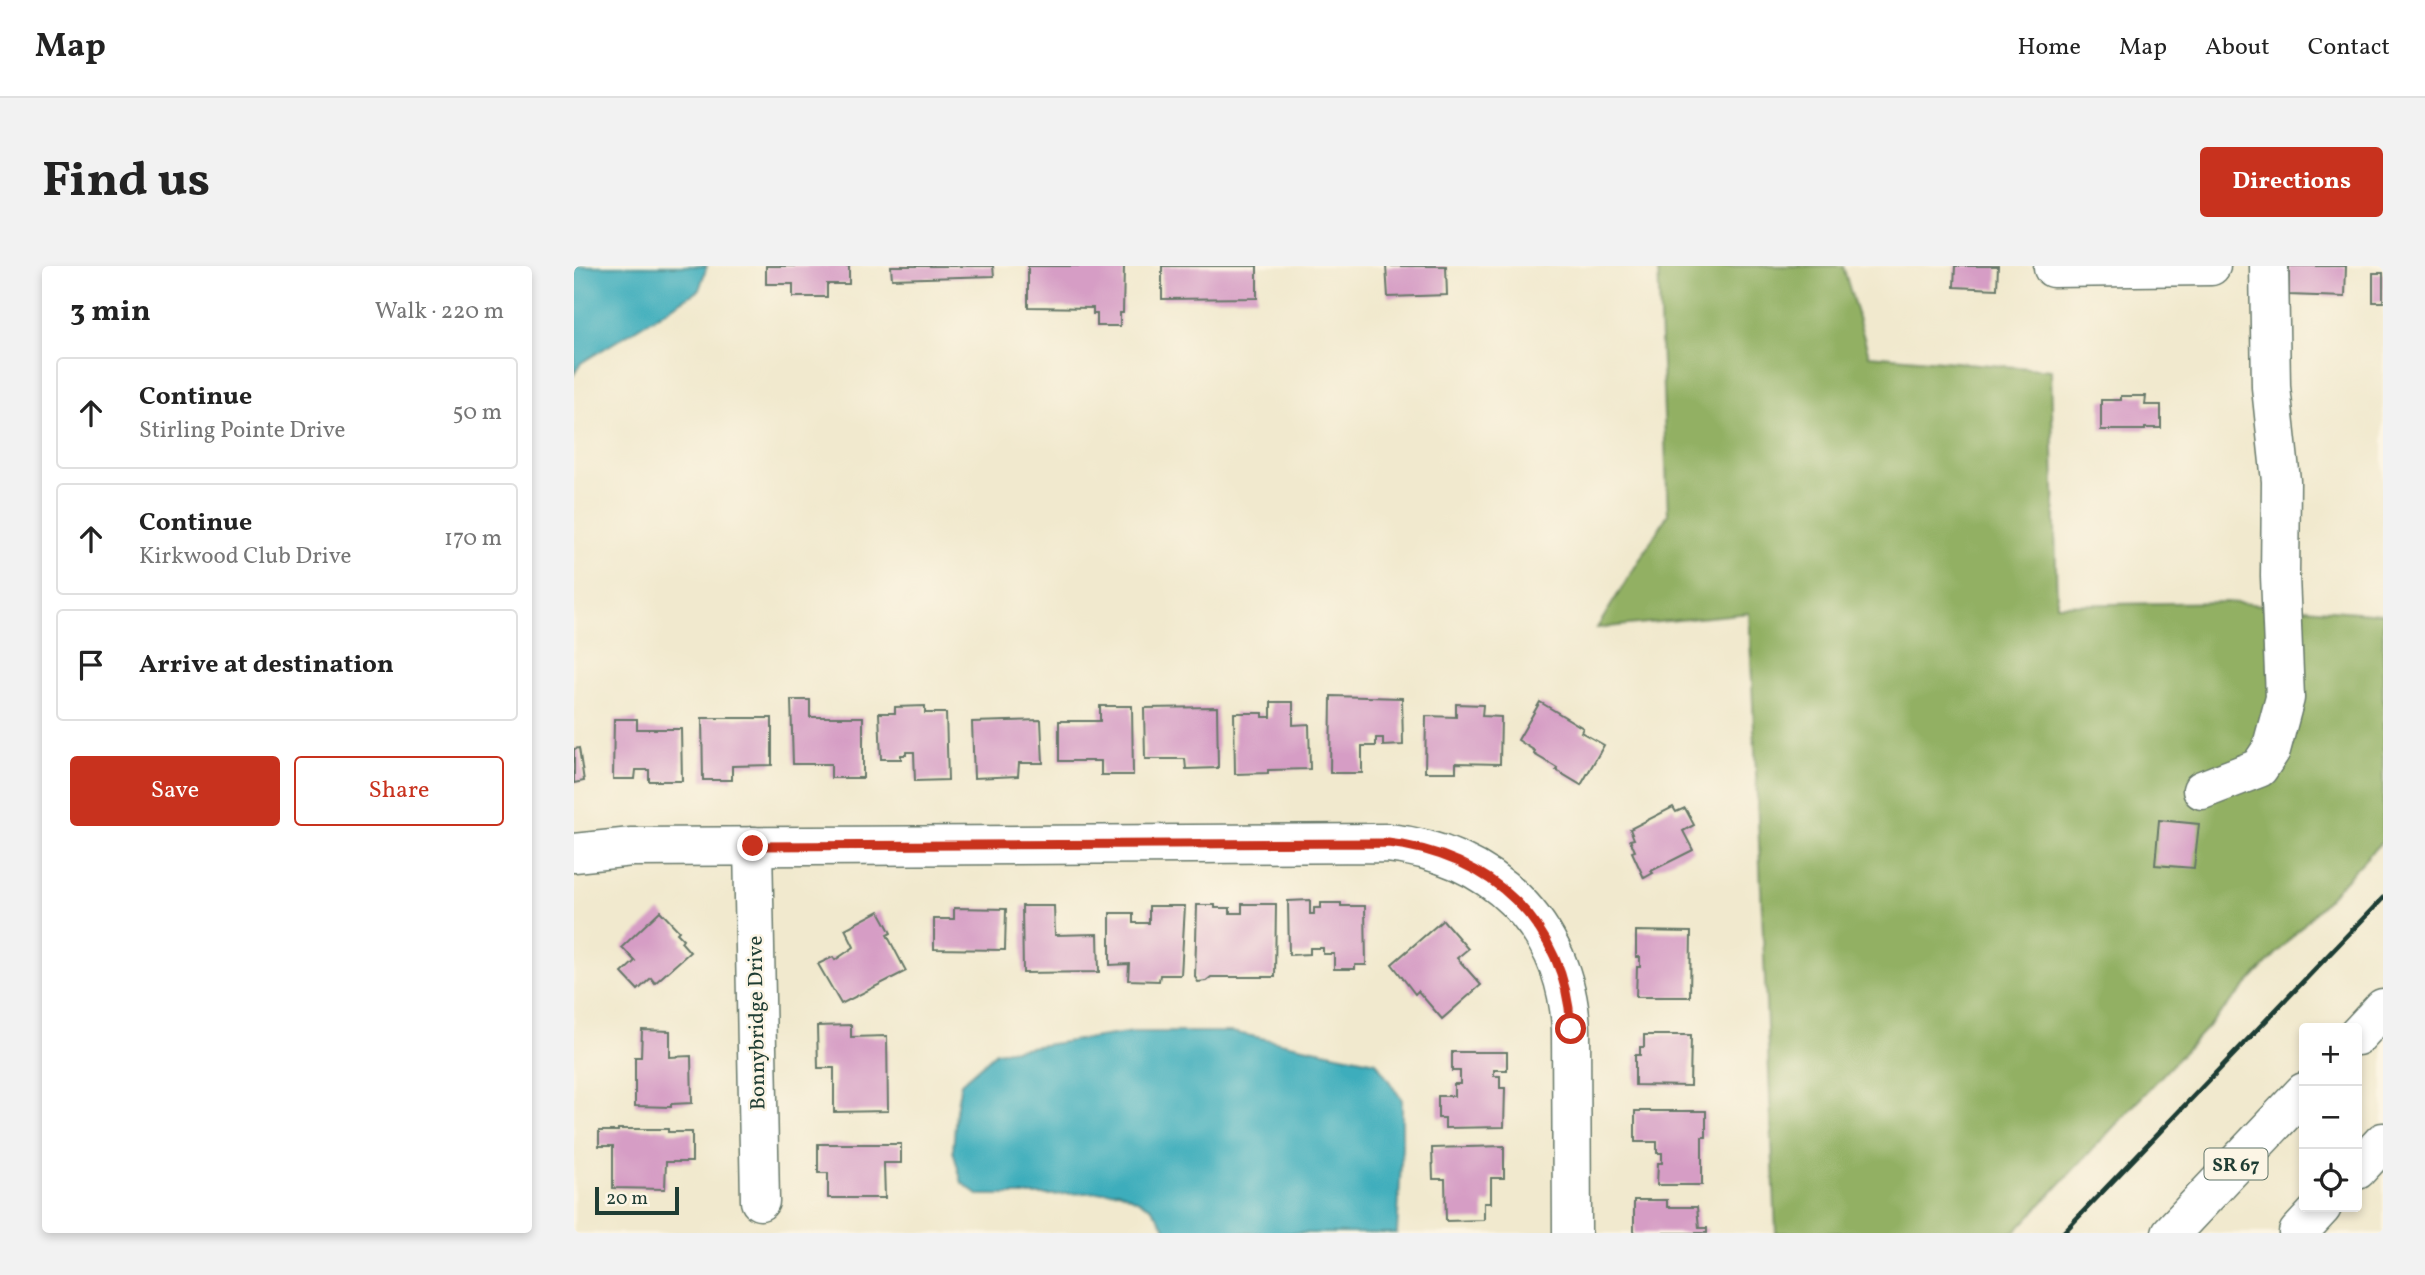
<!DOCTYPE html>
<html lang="en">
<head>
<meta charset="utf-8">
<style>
  :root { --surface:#fff; --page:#f2f2f2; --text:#222; --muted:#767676; --line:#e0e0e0; --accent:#c8321e }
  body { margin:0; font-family:Vollkorn,serif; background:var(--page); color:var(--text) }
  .controls { position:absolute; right:21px; bottom:21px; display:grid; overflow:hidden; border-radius:7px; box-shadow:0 4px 10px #0003 }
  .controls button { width:63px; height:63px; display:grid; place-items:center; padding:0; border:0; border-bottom:2px solid var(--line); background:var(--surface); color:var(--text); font:35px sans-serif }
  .scale { position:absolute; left:21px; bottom:18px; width:84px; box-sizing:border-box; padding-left:7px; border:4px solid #1f3d34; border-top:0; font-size:19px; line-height:24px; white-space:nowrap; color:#1f3d34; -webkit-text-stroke:5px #fcf5e5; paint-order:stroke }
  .stop { position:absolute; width:21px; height:21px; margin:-16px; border:5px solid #c8321e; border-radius:50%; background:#fff }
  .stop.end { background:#c8321e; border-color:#fff; box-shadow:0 2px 7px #0008 }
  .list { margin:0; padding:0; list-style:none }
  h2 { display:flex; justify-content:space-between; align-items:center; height:91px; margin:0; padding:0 28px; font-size:30px }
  h2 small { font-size:23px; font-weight:400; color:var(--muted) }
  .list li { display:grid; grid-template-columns:46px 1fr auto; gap:21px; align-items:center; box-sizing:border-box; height:112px; margin:0 14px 14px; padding:0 14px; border:2px solid var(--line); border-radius:7px }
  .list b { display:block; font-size:26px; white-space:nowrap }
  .list p { margin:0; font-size:23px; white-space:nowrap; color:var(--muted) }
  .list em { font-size:23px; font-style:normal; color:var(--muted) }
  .actions { display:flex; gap:14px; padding:21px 28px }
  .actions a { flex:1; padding:16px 0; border:2px solid var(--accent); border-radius:7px; text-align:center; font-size:24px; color:var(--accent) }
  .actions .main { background:var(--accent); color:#fff }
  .icon { flex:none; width:38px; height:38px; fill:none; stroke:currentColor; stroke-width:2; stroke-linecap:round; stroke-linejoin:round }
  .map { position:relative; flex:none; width:1809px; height:967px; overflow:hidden; border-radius:7px }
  header { display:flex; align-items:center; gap:42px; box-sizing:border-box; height:98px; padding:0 35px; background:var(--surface); border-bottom:2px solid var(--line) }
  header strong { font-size:33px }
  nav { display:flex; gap:38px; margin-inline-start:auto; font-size:24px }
  .intro { display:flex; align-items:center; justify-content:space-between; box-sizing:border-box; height:168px; padding:0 42px }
  h1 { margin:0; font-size:49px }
  .button { padding:18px 32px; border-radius:7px; background:var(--accent); color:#fff; font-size:24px; font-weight:700 }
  main { display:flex; gap:42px; padding:0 42px }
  aside { flex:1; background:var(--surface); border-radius:7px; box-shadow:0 4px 10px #0003 }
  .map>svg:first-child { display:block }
  .forest { fill:#92b063; stroke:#58764c; stroke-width:2 }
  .water { fill:#3eadbc; stroke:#2e7578; stroke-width:2 }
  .building { fill:#d69dc5 }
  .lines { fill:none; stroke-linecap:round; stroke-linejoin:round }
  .minor-casing { stroke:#68796a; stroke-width:41 }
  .major-casing { stroke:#68796a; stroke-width:41 }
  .minor { stroke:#fff; stroke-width:38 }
  .major { stroke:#fff; stroke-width:38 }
  .rail { stroke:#1f3d34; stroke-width:5 }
  .route { stroke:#c8321e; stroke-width:9 }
  .labels { text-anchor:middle; stroke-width:5; stroke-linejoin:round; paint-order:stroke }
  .shield { fill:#fcf5e5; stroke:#617469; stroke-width:2 }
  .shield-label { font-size:19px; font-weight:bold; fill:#1f3d34 }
  .street-label { font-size:21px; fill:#1f3d34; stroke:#fcf5e5 }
</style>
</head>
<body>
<header>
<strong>Map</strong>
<nav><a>Home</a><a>Map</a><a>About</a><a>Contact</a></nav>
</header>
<div class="intro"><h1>Find us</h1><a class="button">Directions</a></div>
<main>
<aside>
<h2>3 min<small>Walk · 220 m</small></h2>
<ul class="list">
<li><svg class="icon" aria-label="ahead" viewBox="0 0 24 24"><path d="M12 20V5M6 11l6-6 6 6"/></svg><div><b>Continue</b><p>Stirling Pointe Drive</p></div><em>50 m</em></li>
<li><svg class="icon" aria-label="ahead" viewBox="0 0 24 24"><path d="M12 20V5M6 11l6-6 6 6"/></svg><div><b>Continue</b><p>Kirkwood Club Drive</p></div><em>170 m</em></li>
<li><svg class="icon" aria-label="arrive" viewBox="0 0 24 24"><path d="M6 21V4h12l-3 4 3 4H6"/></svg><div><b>Arrive at destination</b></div></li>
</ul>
<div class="actions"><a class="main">Save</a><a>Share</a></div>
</aside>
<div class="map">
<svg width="1809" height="967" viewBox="0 0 1809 967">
  <rect width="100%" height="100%" fill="#fcf5e5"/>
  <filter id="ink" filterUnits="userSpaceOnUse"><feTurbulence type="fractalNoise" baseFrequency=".0143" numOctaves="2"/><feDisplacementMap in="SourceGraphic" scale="14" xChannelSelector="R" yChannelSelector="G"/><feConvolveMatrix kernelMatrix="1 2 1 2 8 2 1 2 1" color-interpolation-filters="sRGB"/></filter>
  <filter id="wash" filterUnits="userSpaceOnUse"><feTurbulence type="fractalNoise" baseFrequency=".00686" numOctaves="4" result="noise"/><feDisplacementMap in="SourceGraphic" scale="28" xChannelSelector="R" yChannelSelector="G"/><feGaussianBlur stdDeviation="1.57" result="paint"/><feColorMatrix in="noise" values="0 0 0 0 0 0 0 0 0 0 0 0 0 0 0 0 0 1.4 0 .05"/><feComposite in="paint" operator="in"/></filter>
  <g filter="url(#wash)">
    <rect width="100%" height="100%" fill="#f1e9ce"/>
    <path class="forest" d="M1084 0H1269L1295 89 1477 104 1483 339 1652 336 1809 348V574L1440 967H1202L1175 347 1023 362 1094 248Z"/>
    <g class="water">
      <path d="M0 0H133L125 24 7 97 0 108Z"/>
      <path d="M559 766H658L802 796 828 834V880L823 967H595L577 941 545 925 475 929H404L388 917 379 885 382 844 387 817 422 786Z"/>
    </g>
    <g id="blocks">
      <g class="building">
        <path d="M192 0H275V18H253V31H219V18H192Z"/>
        <path d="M317 0H419L420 10 318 13Z"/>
        <path d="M454 0H550L549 47H546V60H523V48H519V42L454 41Z"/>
        <path d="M588 0H683V32L588 33Z"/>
        <path d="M812 0H872L873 29 814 31Z"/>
        <path d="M1381 0H1424L1423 23 1380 21Z"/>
        <path d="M1715 0H1772L1771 31 1715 29Z"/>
        <rect x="1799" y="7" width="10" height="29"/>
        <path d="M1547 130H1572L1571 139H1587V162H1571V164H1527V134H1547Z"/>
        <path d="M757 430 828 432 829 479 809 480V472H802V480H788V507H756Z"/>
        <path d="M217 434H236V451H289V512H257V498H219Z"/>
        <path d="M697 436H719V459L735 458 736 503 694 504V507L661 508 660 447H689V451H697Z"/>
        <path d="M966 436 1009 462 1007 466 1030 479 1007 519 982 504 983 502 960 488 961 485 944 474Z"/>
        <path d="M882 438 909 439 908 450 927 451 926 498 882 497V506H851L852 450 882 451Z"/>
        <path d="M351 440V447H372L374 514 341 515 340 486H332V489H327V493H307L305 447H321V441Z"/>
        <path d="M526 440H558L559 509H527V495H485V455H526Z"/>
        <path d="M643 441 644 502 612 503 611 493H571L570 442Z"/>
        <path d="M128 452H198V499L158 500V514H129Z"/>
        <path d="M40 453H63V463H107L108 515H75V504H62L61 513H39Z"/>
        <path d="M467 454 469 497H445L444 510 400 512 398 456Z"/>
        <path d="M5 482 10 515 0 517V483Z"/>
        <path d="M1099 541 1102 546 1111 542 1120 559 1109 565 1119 584 1077 605 1079 607 1070 612 1058 586 1061 585 1056 574 1060 573 1056 563Z"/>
        <path d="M1585 554 1625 558 1620 602 1581 599Z"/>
        <path d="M736 634V648H740V642H747V637H767V640H791L792 699H781V703H760V688H749V682H736V688L715 689 714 635Z"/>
        <path d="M668 638H702L701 711H637L632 715 624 716 621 711 623 639H641V642H656V647H668Z"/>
        <path d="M448 640H480L481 669 524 668 525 706 449 707Z"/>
        <path d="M575 640H611L607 709H586L585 715 554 714 555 698 536 699V647H559V657H575Z"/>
        <path d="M380 642 432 643 431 684 360 683V653H380Z"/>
        <path d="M86 645 105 665 103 667 109 673 107 676 116 686 81 717 77 712 64 724 48 707 61 695 48 681Z"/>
        <path d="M305 645 317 667 313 669 332 705 267 738 244 698 259 691 261 694 280 681 271 663Z"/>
        <path d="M869 654 894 683 883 692 907 719 868 753 844 725 841 728 818 698Z"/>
        <path d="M1062 665 1117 666 1116 731H1062L1063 701H1066V691H1062Z"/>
        <path d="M277 759V771L313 770 314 845 260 846V802H244L243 760Z"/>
        <path d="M68 764 96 765V791L117 790 118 837 97 838V841L61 840V791H67Z"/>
        <path d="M1070 769H1117L1116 820 1061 819V789H1066V781H1070Z"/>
        <path d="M878 786H933V804H920V810H926V822H931L930 861 871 862V852H864V830H880V818H886V805H878Z"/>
        <path d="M1061 845H1132V871H1128V919H1083L1084 897H1088V887H1083V876H1061Z"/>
        <path d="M44 863H94V866H118V896H92L91 923 39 922V880H25V865H44Z"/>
        <path d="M244 878H327V897H310L311 932H254V907H244Z"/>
        <path d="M930 880V912H917V937H910V954L872 955 871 913H859L858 882Z"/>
        <path d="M1060 934H1093V941H1123L1125 962H1133V967H1060Z"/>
      </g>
    </g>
  </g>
  <g filter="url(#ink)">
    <use href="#blocks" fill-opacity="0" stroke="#68796a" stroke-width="2"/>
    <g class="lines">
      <g class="minor-casing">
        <g id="minor">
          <path d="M1479 2 1637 0"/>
          <path d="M1628 524 1685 502 1697 484 1711 432 1706 310 1707 215 1697 121 1695 0"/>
          <path d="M179 580 186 935"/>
          <path d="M0 587 58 581 814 577C916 587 992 658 997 763L998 967"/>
        </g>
      </g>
      <g class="major-casing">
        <g id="major">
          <path d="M1783 770 1809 742"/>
          <path d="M1783 904 1809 876"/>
          <path d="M1597 967 1730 826"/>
          <path d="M1724 967 1748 941"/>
        </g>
      </g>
      <use href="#minor" class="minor"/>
      <use href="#major" class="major"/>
      <path class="rail" d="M1489 967 1809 632"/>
    </g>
  </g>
  <g class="lines" filter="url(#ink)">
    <path class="route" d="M179 580 814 577C916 588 992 658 997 763"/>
  </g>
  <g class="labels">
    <rect class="shield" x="1630.5" y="882.5" width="63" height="31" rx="5"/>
    <g class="shield-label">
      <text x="1662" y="905">SR 67</text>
    </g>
    <g class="street-label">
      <text transform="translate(182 757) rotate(-91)" y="7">Bonnybridge Drive</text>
    </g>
  </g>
</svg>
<div class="controls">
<button>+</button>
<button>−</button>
<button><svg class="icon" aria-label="locate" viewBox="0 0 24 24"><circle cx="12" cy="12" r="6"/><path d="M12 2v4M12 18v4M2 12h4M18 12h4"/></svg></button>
</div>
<div class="scale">20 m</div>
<div class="stop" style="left:997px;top:763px"></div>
<div class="stop end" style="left:179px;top:580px"></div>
</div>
</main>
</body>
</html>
